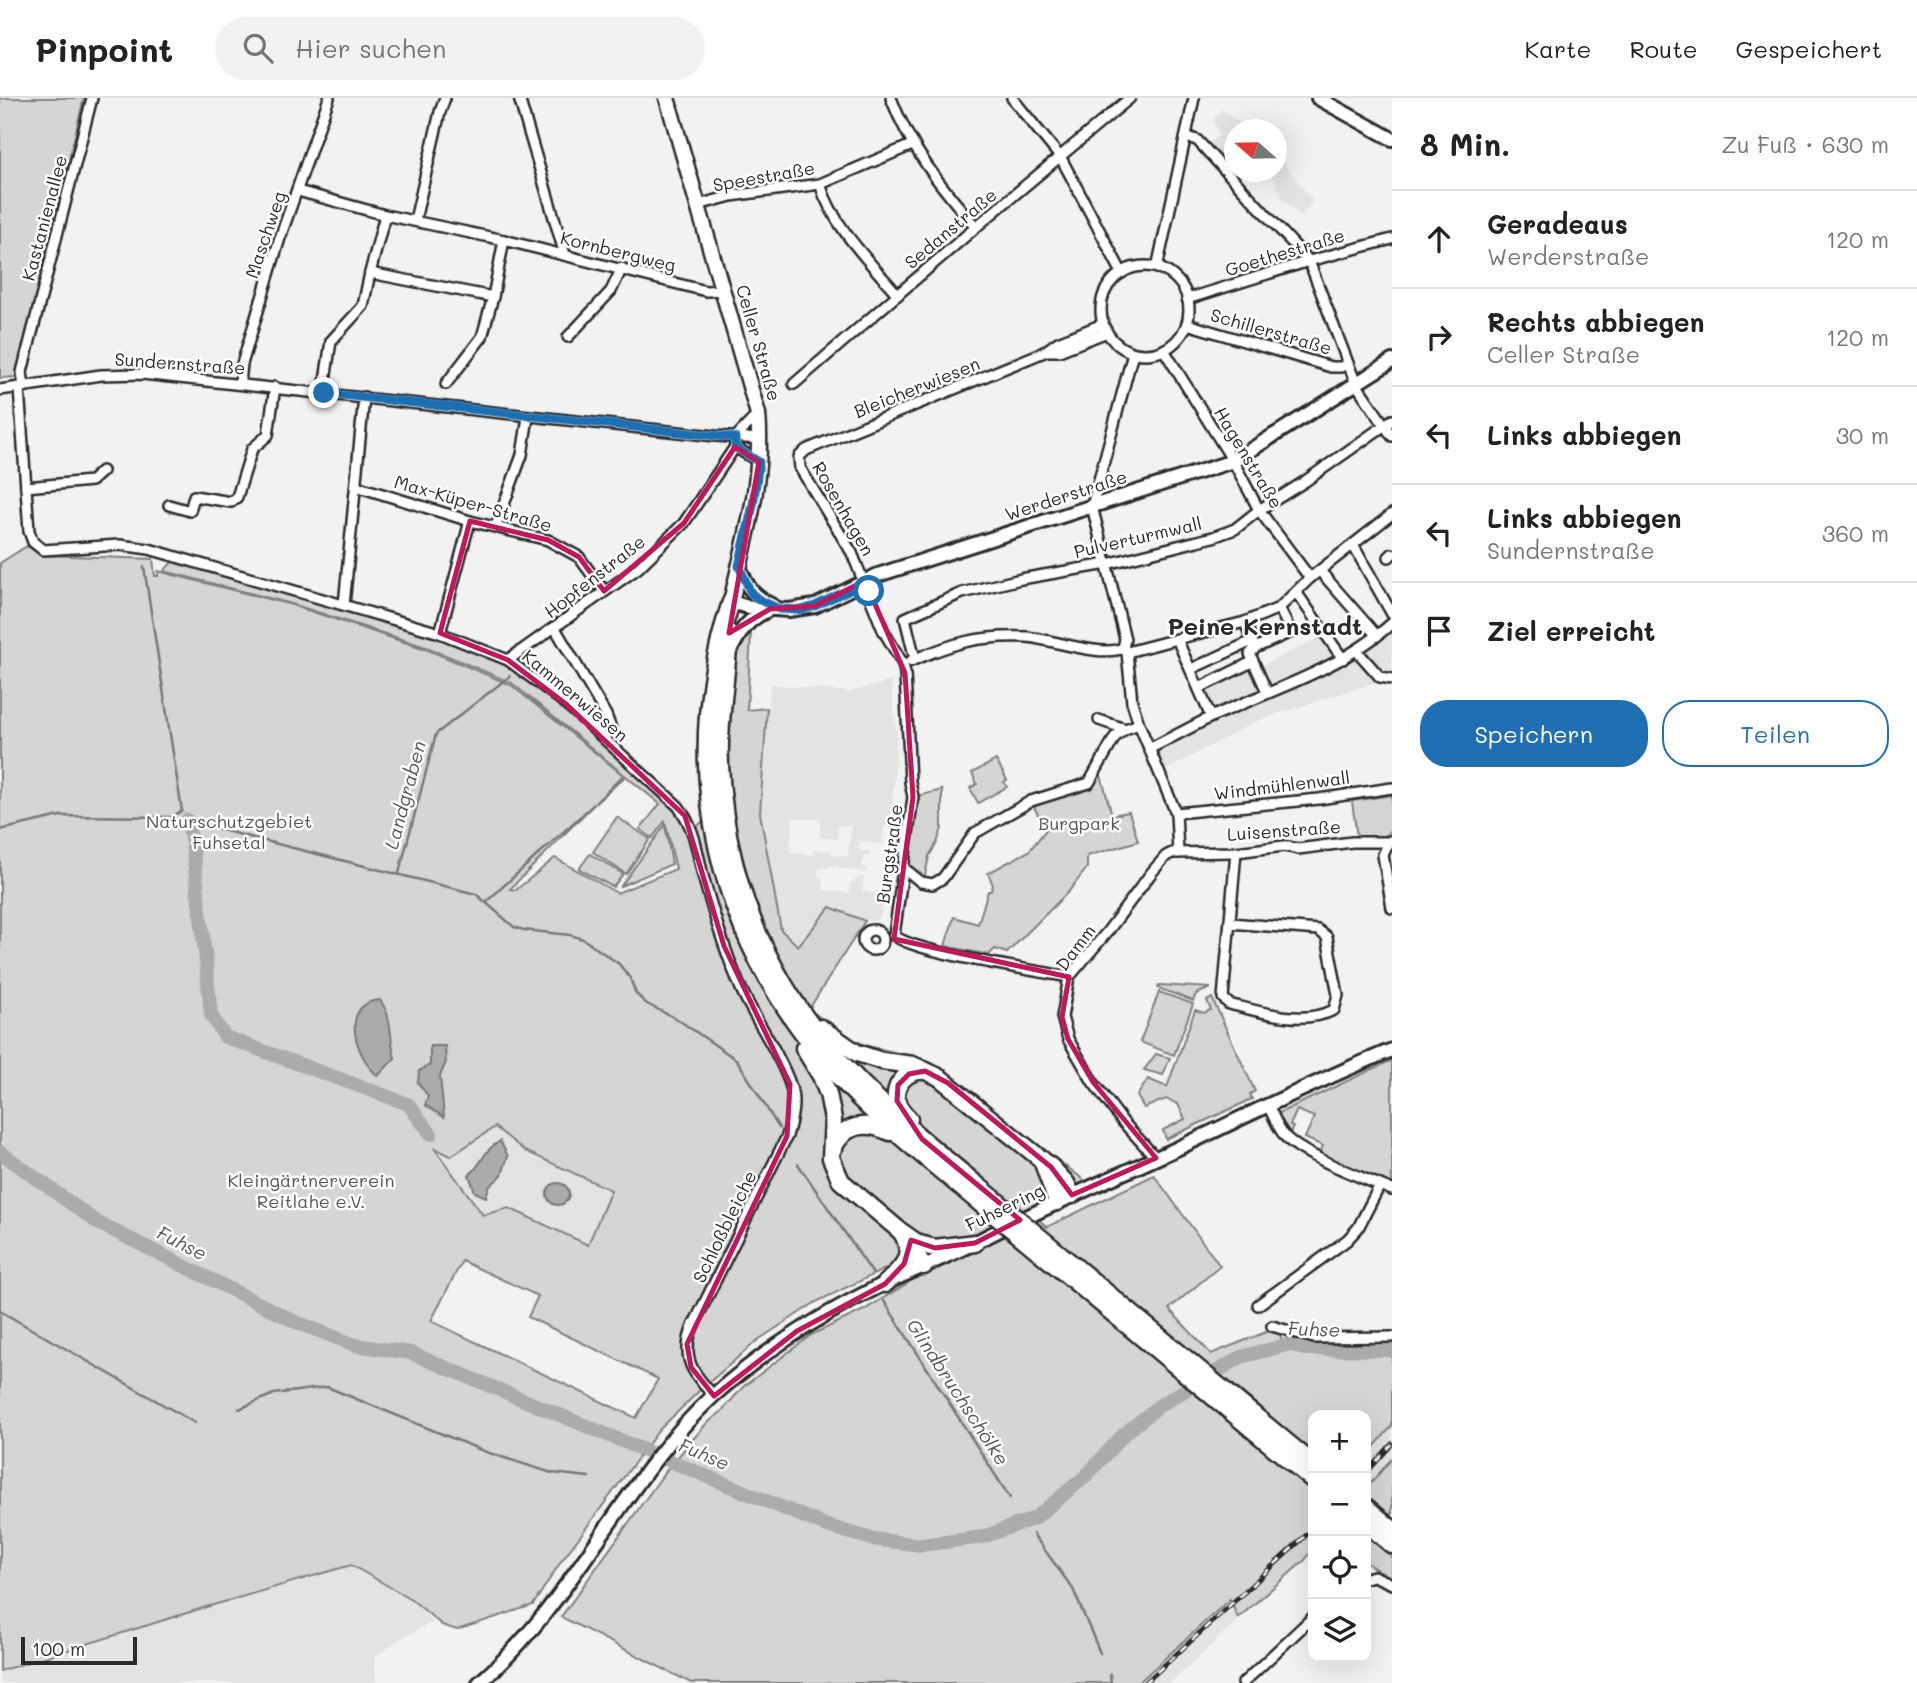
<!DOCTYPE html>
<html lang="de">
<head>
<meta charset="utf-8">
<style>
  :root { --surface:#fff; --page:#f2f2f2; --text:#222; --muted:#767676; --line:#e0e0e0; --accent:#1f6fb2 }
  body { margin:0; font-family:Mali,sans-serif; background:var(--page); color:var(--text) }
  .controls { position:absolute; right:21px; bottom:21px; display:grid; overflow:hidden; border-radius:14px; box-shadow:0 7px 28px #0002 }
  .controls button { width:63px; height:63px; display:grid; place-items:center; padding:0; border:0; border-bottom:2px solid var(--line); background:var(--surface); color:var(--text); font:35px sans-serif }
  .compass { position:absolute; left:1224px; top:21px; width:63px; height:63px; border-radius:50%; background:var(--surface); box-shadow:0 7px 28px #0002; rotate:290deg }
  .scale { position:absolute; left:21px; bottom:18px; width:116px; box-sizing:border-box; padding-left:7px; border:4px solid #2b2b2b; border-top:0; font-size:19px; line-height:24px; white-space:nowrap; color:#2b2b2b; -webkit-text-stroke:5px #fff; paint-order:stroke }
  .stop { position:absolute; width:21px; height:21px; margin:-16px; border:5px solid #1f6fb2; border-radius:50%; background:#fff }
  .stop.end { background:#1f6fb2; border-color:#fff; box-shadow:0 2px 7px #0008 }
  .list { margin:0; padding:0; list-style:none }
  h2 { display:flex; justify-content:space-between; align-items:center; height:91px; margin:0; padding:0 28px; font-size:30px }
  h2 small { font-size:23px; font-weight:400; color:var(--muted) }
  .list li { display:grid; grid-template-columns:46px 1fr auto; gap:21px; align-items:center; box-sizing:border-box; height:98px; padding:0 28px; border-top:2px solid var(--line) }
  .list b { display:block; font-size:26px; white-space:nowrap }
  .list p { margin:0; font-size:23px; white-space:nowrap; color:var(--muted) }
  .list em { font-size:23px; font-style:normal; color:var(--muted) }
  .actions { display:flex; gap:14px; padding:21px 28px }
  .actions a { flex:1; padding:16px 0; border:2px solid var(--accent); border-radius:28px; text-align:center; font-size:24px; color:var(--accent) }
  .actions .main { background:var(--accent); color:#fff }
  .icon { flex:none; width:38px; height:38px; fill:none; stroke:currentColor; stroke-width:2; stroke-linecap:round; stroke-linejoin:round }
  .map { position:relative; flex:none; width:1392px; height:1585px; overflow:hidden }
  header { display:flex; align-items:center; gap:42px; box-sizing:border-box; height:98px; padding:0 35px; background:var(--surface); border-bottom:2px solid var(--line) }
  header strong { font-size:33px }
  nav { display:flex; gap:38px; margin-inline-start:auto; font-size:24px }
  .search { width:490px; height:63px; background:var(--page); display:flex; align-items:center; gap:18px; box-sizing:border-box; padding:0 24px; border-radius:38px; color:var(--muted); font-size:26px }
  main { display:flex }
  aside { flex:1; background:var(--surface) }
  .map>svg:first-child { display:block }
  .built { fill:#e3e3e3; fill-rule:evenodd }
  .green { fill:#d5d5d5; stroke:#808080; stroke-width:2; fill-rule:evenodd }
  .water { fill:#ababab; stroke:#787878; stroke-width:2 }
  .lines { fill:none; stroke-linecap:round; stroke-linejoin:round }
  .stream { stroke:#787878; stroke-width:2.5 }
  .river { stroke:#ababab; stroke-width:14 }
  .street-casing { stroke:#2b2b2b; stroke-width:14 }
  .secondary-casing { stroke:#2b2b2b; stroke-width:18 }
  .primary-casing { stroke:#2b2b2b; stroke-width:19 }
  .highway-casing { stroke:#2b2b2b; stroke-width:21 }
  .street { stroke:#fff; stroke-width:9 }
  .secondary { stroke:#fff; stroke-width:12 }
  .primary { stroke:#fff; stroke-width:14 }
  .highway { stroke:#fff; stroke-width:16 }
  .rail-casing { stroke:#2b2b2b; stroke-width:5 }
  .rail { stroke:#fff; stroke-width:2.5; stroke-dasharray:8; stroke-linecap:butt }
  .highway-bridge-casing { stroke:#2b2b2b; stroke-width:21; stroke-linecap:butt }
  .highway-bridge { stroke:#fff; stroke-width:16 }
  .route { stroke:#1f6fb2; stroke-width:9 }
  .marked { fill:none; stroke:#c2185b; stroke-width:5; stroke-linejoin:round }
  .labels { text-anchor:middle; stroke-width:5; stroke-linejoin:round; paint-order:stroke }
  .street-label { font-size:18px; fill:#2b2b2b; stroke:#fff }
  .park-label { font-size:18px; fill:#565656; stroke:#fff }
  .water-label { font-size:19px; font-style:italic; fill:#585858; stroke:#fff }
  .district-label { font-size:24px; font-weight:bold; fill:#2b2b2b; stroke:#fff }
</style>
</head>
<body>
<header>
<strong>Pinpoint</strong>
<div class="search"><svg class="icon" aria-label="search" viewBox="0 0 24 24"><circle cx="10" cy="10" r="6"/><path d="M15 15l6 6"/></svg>Hier suchen</div>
<nav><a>Karte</a><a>Route</a><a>Gespeichert</a></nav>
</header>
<main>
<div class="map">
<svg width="1392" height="1585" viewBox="0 0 1392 1585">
  <rect width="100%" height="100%" fill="#f2f2f2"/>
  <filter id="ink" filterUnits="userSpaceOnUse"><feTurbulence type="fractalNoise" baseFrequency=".0143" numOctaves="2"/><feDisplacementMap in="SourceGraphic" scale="14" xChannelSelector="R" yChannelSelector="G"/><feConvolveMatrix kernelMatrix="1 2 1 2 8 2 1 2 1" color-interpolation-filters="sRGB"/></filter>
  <g filter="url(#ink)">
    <g class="built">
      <path d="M1222 11 1247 31 1234 32V68L1230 72 1208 46 1219 37 1213 21Z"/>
      <path d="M1277 57 1313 103 1301 119 1278 96 1281 93 1275 87 1277 84 1267 74H1276Z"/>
      <path d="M1392 529V579L1259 622 1162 674 1152 651 1213 619 1200 588 1250 563 1254 571 1321 539 1337 564Z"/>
      <path d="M891 583 897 639 891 729 884 728 882 746 860 743 859 752 870 754V758H864L862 768 866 769V775L838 770 837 767 817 772 819 780 823 779V792L849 795 850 785 857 782 858 778 864 779 862 793 883 797 880 821 865 823 830 809 798 849 781 832 760 715 770 586 850 594ZM793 720 821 722 820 739 837 741 838 727 851 728 848 758 831 757V753L814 751 813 757 790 755Z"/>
      <path d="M495 1029 525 1053 611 1093 588 1147 509 1110 483 1117 433 1049 451 1058Z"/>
      <path d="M1392 1328V1360L1366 1391V1358Z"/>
      <path d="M1279 1450 1313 1451 1175 1581 1169 1585H1137Z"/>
      <path d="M351 1467 411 1501 433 1524 398 1542 374 1560 376 1585H0V1573L203 1510Z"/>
    </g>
    <g class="green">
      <path d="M0 0H84L16 279 0 280Z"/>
      <path d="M27 448 42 457 153 461 155 478H158V473L292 507 428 552 511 587 623 677 510 791 516 792 555 760 617 795 676 771 665 723 652 740 640 731 660 706 512 585 429 550 292 506 164 473 172 464C244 483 316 502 387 524 422 535 459 543 492 560 538 584 580 622 618 657 644 681 672 705 691 734L725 703 723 627 741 537 751 534 747 612 767 610 760 715 781 832 798 848 830 809 865 823 809 911 844 938 868 948 907 957 945 976 1092 1088 1036 1119 1047 1129 1154 1077 1220 1168 1169 1211 1211 1256 1271 1232 1274 1235H1280L1282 1247 1313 1242H1392V1328L1366 1358V1317H1313V1355L1228 1282 1195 1296 1313 1393V1451L1305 1462 1238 1520 1230 1501 1138 1585H691L561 1519 665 1374 705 1327 721 1314 743 1289 811 1237 864 1212 935 1168 999 1140 941 1144 816 1204 758 1242 698 1294 659 1332 560 1465 533 1507 457 1532 442 1527 411 1501 351 1467 203 1510 0 1573V465ZM495 1029 525 1053 611 1092 588 1147 509 1110 483 1117 434 1050 451 1058ZM462 1163 538 1198 528 1219 658 1281 636 1320 431 1223Z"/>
      <path d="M996 662 1007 682 1004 684 1007 689 978 705 970 690 977 686 972 675Z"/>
      <path d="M1099 670 1112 717 1129 714 1138 743 1087 758V770L1069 793 1007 855 995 851 989 857 945 848 954 819 978 826 988 793H991L993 787 988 775 1029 753 1046 732 1031 703 1081 688Z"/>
      <path d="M942 692V730L937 745 929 758 924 782 908 770 917 698Z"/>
      <path d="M1392 697V731L1384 738 1357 740 1352 703Z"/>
      <path d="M617 719 650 741 626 776 593 754Z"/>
      <path d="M665 727 672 766 621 788Z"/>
      <path d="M590 756 623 776 613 789 579 771Z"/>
      <path d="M1159 887 1211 890 1196 896 1193 903 1158 890Z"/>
      <path d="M1159 894 1193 906 1174 957 1140 944Z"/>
      <path d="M1212 900 1255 993 1250 996 1252 1001 1166 1041 1163 1032 1185 1021 1178 1006 1166 1001 1144 1010 1137 998 1148 981 1167 989 1195 912 1204 915 1211 912 1207 903Z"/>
      <path d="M1156 956 1170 960 1163 977 1144 972Z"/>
      <path d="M1392 962V1088L1320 1055 1323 1048 1305 1040 1314 1019 1297 1012 1290 1027 1293 1029 1290 1035 1277 1016Z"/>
      <path d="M1392 1360V1418L1366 1397V1391Z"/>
      <path d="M1366 1436 1392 1457V1484L1366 1464Z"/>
    </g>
    <g class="water">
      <path d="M380 902C393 919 389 939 395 960L378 978C356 960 338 905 380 902Z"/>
      <path d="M430 948H445L446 964 440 978 444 1019 425 1007 428 998 418 985 419 973 430 967Z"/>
      <path d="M500 1043 508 1058 502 1077 489 1089 486 1099 475 1094 469 1077C484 1065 481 1054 500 1043Z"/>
      <circle cx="558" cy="1096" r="11"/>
    </g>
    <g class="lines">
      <g class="stream">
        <path d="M144 469 182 713 172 718"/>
        <path d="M0 732 60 718 170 719 476 796 514 829 524 832 570 837 583 841 619 866 630 880 636 896 647 906 677 921 737 962 779 1030"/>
        <path d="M399 775 436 636 510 578"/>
        <path d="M487 803 624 679"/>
        <path d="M798 1066 873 1176"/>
        <path d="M884 1203 1010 1400"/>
        <path d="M0 1213 195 1325"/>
        <path d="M239 1311 274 1296 327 1289 486 1354 552 1375 589 1379"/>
        <path d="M1033 1436 1073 1491 1100 1555"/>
        <path d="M1110 1576 1111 1585"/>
      </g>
      <g class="river">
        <path d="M187 722 192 744 204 847"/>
        <path d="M205 854 211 917 225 939 408 1006 431 1036"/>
        <path d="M0 1054 98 1125 296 1224 355 1247 411 1255 824 1427 872 1441 921 1447 983 1439 1035 1420 1086 1378 1123 1337 1160 1307 1241 1259 1290 1246 1305 1251 1392 1252"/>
      </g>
      <g class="street-casing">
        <g id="street">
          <path d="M519 0 565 157"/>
          <path d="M891 0C910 50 941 89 976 129"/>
          <path d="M1012 0 1061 60 1122 175"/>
          <path d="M1186 39 1197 42 1309 163 1356 286 1392 338"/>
          <path d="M820 86C834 130 869 163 898 197"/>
          <path d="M298 93 385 117 504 142 706 193 723 192"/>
          <path d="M698 107 731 98 820 86 912 47"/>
          <path d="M385 117 370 175 493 199 504 142"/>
          <path d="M415 122 440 14 445 0"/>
          <circle cx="1145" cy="212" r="44"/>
          <path d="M1157 170 1194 0"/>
          <path d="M1187 201 1309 163 1392 141"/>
          <path d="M1187 226 1331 269H1341L1347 266"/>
          <path d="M568 239 611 193 622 170"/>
          <path d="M1164 252 1233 363 1259 412 1310 480"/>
          <path d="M1048 253H1059L1107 234"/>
          <path d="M325 283 331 243 363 208 370 175"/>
          <path d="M240 285 242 266 280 140 329 0"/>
          <path d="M446 286 482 239 493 199"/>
          <path d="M794 286 976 129 1130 0"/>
          <path d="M24 289 22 274 92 0"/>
          <path d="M19 290 29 433 33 444 43 452 120 447 149 451 440 535 508 562 566 606 678 708C695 730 697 753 703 778 714 818 726 858 743 895 757 925 779 954 790 986 796 1003 792 1021 787 1038L694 1226C680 1258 691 1274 714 1298"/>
          <path d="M0 292 101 277 142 276 715 338 760 341"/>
          <path d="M735 340 758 316"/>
          <path d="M735 349 759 364"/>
          <path d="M356 388 470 423 548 442 579 459 604 493"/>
          <path d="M26 389 91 383 102 373"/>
          <path d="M169 407 190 413 194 398 231 404 237 399 252 351 268 337 275 289"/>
          <path d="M496 428 522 357 528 319"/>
          <path d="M1353 447 1392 516"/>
          <path d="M1389 459 1392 456"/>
          <path d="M1320 473 1377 538"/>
          <path d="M1296 494 1343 561"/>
          <path d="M344 507 364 299"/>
          <path d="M1279 510 1291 534 1255 550 1245 524 1279 510 1310 480 1392 416"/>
          <path d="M555 530 606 617 612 633"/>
          <path d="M440 535 470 423"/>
          <path d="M1177 541 1245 524"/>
          <path d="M1255 550 1250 556 1267 594"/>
          <path d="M1357 553 1380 579 1392 581"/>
          <path d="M915 561 905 520 962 495 1021 481 1107 466 1213 439 1235 431 1259 412 1304 384 1392 322"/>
          <path d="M508 562 638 470 684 425 735 349V340"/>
          <path d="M911 563C953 545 979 537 1027 539 1051 541 1102 560 1123 550L1125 541 1092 408 1133 255"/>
          <path d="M1191 571 1252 543"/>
          <path d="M1199 590 1252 564"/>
          <path d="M1211 619C1272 592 1343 570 1392 525"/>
          <path d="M1099 622 1125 631 1139 626"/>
          <path d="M1149 651 1211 619 1177 541 1127 554 1132 604 1139 626 1176 715 1178 755"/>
          <path d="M1176 715 1319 701 1392 690"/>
          <path d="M1389 744 1383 757 1392 810"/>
          <path d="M905 771 921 784 933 786 943 780 975 735 1031 703 1089 685 1115 639 1125 631"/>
          <path d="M1230 825 1318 832 1327 839 1338 897 1334 912C1301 928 1262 914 1229 906L1223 900 1236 754"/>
          <circle cx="873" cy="842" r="10"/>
          <path d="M894 837 913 699 910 684 905 575 903 566 883 532 852 455 800 370 799 359 806 352 1044 254 1058 244 1103 226"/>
          <path d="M894 837C910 854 1039 873 1069 879"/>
          <path d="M1268 1007C1273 1017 1277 1028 1284 1037 1298 1056 1368 1082 1392 1092"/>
          <path d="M1156 1060 1123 1024 1093 984 1068 941 1062 919 1069 879 1108 833 1152 774 1166 758 1172 755 1236 754 1284 748 1298 751 1352 744H1389L1392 742"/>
          <path d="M1258 1207 1347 1142 1358 1130 1380 1087"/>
          <path d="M1272 1228 1314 1240 1392 1239"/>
          <path d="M1366 1480 1374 1478 1392 1486"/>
          <path d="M1243 1585 1313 1519"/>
        </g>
      </g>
      <g class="secondary-casing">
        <g id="secondary">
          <path d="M1318 0 1392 41"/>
          <path d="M739 468C746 488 753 499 773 508"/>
          <path d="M731 504 748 509 789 512 815 508 878 477 1233 363 1392 263"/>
          <path d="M729 555C741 532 746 522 770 511"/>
          <path d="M479 1585C574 1504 622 1382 713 1298 764 1252 822 1216 884 1186 915 1171 947 1159 978 1143 1042 1110 1108 1082 1174 1052 1246 1018 1318 982 1392 952"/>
        </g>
      </g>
      <g class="primary-casing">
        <path id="primary" d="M667 0 758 316C764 381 745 442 731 504"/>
      </g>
      <g class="highway-casing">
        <g id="highway">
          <path d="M731 504C676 671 717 839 831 970 875 1021 930 1063 981 1106"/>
          <path d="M729 535C727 579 718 623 720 667 726 791 773 897 861 985 902 1026 948 1063 993 1100"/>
          <path d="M821 930 857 955 882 963 913 967 939 979 1051 1069 1066 1085 1072 1097"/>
          <path d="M804 950 821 978 828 996 833 1021 831 1060 841 1083 899 1132 919 1146 935 1150 975 1145"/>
          <path d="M909 1021C905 1017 901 1013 898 1007 890 988 907 971 926 973"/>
          <path d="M833 1051C844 1025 867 1023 890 1034"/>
          <path d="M1042 1062 1057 1104"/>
          <path d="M907 1144 924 1168"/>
          <path d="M1048 1146 1313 1366"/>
          <path d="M1037 1152 1313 1382"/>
          <path d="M885 1186C902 1170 916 1158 902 1135"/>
          <path d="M1366 1409 1392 1431"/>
          <path d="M1366 1425 1392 1447"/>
        </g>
      </g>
      <use href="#street" class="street"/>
      <use href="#secondary" class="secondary"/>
      <use href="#primary" class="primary"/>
      <use href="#highway" class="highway"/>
      <g class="rail-casing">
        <g id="rail">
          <path d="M1366 1375 1392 1346"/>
          <path d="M1145 1585 1313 1431"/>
        </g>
      </g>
      <use href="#rail" class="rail"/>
      <g class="highway-bridge-casing">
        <g id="highway-bridge">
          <path d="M993 1100 1048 1146"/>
          <path d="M981 1106 1037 1152"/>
        </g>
      </g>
      <use href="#highway-bridge" class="highway-bridge"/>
    </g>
  </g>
  <g class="lines" filter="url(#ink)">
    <path class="route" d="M324 295 735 340V349L759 364 753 407 739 468 751 495 758 501 779 511 802 512 815 508 865 484 869 493"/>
  </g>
  <path class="marked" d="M735 349 759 364 729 535 770 511 815 508 865 483 905 575 913 699 894 841 1069 879 1062 919 1068 941 1093 984 1156 1060 1072 1097 1051 1069 948 985 925 973 909 976 898 987 897 1003 922 1041 1020 1122 975 1145 935 1150 911 1142 904 1166 885 1186 797 1233 714 1298 691 1269 687 1246 787 1038 790 986 724 848 685 718 566 606 508 562 440 535 470 423 548 442 579 459 604 493 684 425Z"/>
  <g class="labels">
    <g class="street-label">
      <text transform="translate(764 79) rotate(-10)" y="6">Speestraße</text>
      <text transform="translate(45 120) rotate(-75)" y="6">Kastanienallee</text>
      <text transform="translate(951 131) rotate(-40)" y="6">Sedanstraße</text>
      <text transform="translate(266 137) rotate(-71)" y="6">Maschweg</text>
      <text transform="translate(618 154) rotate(14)" y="6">Kornbergweg</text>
      <text transform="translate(1285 155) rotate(-17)" y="6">Goethestraße</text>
      <text transform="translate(1271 234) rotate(16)" y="6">Schillerstraße</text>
      <text transform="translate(758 245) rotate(74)" y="6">Celler Straße</text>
      <text transform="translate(180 266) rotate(4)" y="6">Sundernstraße</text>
      <text transform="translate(917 290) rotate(-22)" y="6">Bleicherwiesen</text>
      <text transform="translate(1248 360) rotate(59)" y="6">Hagenstraße</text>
      <text transform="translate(1066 398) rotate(-18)" y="6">Werderstraße</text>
      <text transform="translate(473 406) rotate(16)" y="6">Max-Küper-Straße</text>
      <text transform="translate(843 411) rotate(60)" y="6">Rosenhagen</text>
      <text transform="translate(1138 440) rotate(-13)" y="6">Pulverturmwall</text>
      <text transform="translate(595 479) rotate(-38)" y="6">Hopfenstraße</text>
      <text transform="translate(575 598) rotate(40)" y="6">Kammerwiesen</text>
      <text transform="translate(1282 688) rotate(-7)" y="6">Windmühlenwall</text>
      <text transform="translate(1284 733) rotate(-4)" y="6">Luisenstraße</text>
      <text transform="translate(890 756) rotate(-82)" y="6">Burgstraße</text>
      <text transform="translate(1076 850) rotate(-53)" y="6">Damm</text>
      <text transform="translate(1005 1110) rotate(-26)" y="6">Fuhsering</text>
      <text transform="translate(725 1129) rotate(-64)" y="6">Schloßbleiche</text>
    </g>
    <g class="park-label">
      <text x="229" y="730">Naturschutzgebiet<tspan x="229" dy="21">Fuhsetal</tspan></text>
      <text x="1079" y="732">Burgpark</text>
      <text x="311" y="1089">Kleingärtnerverein<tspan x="311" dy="21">Reitlahe e.V.</tspan></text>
    </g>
    <g class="water-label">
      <text transform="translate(405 697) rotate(-75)" y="7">Landgraben</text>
      <text transform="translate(182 1145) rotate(27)" y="7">Fuhse</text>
      <text transform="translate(1314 1231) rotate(2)" y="7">Fuhse</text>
      <text transform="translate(958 1294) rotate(57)" y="7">Glindbruchschölke</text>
      <text transform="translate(704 1356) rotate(23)" y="7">Fuhse</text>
    </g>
    <g class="district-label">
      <text x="1265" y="537">Peine Kernstadt</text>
    </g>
  </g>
</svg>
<div class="controls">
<button>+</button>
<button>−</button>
<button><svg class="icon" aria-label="locate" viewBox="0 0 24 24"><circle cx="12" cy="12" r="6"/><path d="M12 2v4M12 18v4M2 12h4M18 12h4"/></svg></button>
<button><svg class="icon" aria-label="layers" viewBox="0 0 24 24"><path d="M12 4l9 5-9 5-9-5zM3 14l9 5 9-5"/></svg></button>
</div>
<svg class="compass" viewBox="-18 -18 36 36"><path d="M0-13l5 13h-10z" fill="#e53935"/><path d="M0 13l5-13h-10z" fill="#767676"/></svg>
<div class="scale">100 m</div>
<div class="stop" style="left:869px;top:493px"></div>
<div class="stop end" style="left:324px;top:295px"></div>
</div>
<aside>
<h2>8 Min.<small>Zu Fuß · 630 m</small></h2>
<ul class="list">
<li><svg class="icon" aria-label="ahead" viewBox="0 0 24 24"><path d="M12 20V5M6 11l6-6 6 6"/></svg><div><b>Geradeaus</b><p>Werderstraße</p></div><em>120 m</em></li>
<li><svg class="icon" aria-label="right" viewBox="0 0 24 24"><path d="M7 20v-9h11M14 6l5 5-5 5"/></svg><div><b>Rechts abbiegen</b><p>Celler Straße</p></div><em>120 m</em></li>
<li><svg class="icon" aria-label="left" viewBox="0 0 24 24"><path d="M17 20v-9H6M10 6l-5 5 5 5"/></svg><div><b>Links abbiegen</b></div><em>30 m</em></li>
<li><svg class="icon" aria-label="left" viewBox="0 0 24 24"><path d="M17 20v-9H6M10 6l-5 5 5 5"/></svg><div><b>Links abbiegen</b><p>Sundernstraße</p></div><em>360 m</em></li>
<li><svg class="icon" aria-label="arrive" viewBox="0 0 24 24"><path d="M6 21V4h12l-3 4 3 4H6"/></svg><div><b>Ziel erreicht</b></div></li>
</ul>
<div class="actions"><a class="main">Speichern</a><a>Teilen</a></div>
</aside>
</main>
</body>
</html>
